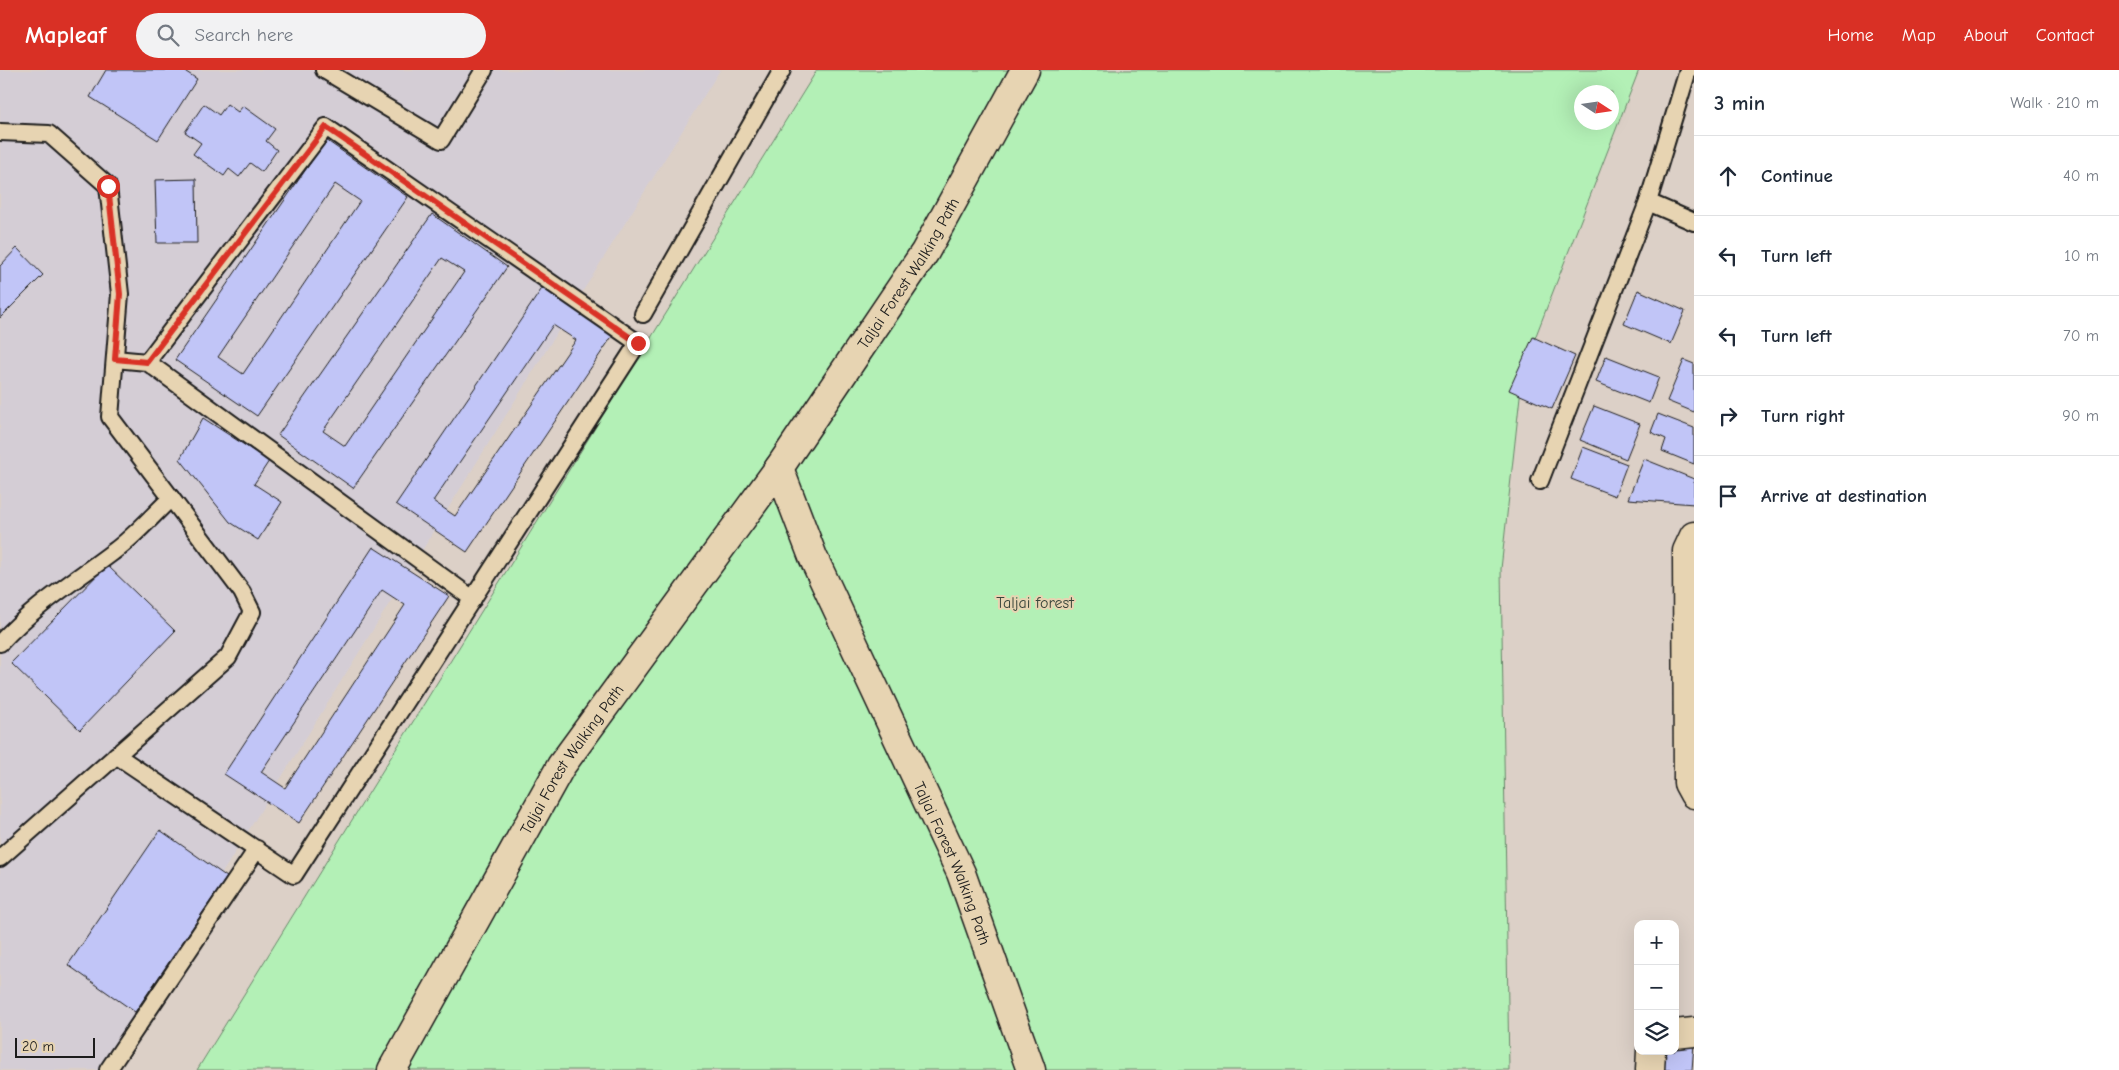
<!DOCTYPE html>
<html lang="en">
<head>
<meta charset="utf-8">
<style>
  :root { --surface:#fff; --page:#f2f2f3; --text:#1f2937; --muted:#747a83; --line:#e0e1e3; --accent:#d93025 }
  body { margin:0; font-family:"Comic Neue",sans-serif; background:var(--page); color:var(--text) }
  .controls { position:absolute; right:15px; bottom:15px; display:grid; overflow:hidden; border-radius:10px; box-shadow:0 5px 20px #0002 }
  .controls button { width:45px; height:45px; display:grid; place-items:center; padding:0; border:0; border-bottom:1px solid var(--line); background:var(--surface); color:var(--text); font:25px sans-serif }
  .compass { position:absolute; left:1574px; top:15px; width:45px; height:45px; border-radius:50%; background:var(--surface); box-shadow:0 5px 20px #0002; rotate:102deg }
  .scale { position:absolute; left:15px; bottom:12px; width:80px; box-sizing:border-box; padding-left:5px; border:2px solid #1c1c1c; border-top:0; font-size:14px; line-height:18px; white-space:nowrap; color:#1c1c1c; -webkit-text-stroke:4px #e7d4b2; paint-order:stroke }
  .stop { position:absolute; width:15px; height:15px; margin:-11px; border:4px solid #d93025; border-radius:50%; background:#fff }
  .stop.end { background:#d93025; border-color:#fff; box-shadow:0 1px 5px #0008 }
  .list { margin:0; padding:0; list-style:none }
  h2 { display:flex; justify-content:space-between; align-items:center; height:65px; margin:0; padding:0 20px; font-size:21px }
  h2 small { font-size:16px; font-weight:400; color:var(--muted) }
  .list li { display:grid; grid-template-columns:32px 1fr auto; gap:15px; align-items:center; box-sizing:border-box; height:80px; padding:0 20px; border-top:1px solid var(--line) }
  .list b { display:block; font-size:19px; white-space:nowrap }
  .list em { font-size:16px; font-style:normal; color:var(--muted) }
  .icon { flex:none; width:28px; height:28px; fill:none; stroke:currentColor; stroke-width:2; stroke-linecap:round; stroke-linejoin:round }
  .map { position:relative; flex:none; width:1694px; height:1000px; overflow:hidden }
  header { display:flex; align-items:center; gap:30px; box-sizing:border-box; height:70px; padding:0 25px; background:var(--accent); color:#fff }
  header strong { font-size:24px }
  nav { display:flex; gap:28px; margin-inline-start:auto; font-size:18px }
  .search { width:350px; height:45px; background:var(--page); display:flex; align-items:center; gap:12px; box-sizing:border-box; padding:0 18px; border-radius:28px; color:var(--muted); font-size:19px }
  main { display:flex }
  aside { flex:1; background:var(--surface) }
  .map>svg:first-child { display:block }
  .built { fill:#d4cdd5 }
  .green { fill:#b3f0b6; stroke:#688669; fill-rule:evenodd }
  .building { fill:#c1c5f7; stroke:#1c1c1c; fill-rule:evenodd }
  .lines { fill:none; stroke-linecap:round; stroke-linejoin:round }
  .lane-casing { stroke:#1c1c1c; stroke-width:20 }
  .street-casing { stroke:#1c1c1c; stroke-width:31 }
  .lane { stroke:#e7d4b2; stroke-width:16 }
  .street { stroke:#e7d4b2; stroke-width:28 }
  .route { stroke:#d93025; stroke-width:6 }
  .labels { text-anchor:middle; stroke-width:4; stroke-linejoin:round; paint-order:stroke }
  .street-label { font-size:16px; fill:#1c1c1c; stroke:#e7d4b2 }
  .park-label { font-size:16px; fill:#3a463b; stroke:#e7d4b2 }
</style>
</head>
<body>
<header>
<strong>Mapleaf</strong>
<div class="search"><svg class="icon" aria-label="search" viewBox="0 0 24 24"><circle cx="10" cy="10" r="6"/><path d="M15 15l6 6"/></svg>Search here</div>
<nav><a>Home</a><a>Map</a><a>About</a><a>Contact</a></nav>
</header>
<main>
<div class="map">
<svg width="1694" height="1000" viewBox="0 0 1694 1000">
  <rect width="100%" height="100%" fill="#dcd0c7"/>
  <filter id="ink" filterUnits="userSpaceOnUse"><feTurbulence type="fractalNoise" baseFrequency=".02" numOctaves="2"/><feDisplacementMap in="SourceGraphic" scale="10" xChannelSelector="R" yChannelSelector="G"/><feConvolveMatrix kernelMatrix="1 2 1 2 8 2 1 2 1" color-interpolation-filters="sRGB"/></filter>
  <g filter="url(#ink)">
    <path class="built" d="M0 0H720L100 1000H0Z"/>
    <path class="green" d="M817 0H1639L1523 299 1501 499 1509 1000H197ZM1582 22H1612V52H1582Z"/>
    <g class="building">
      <path d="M106 0H183L197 9 158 70 90 27Z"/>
      <path d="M204 34 219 45 227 34 238 42 243 36 275 59 266 71 277 80 262 102 250 93 239 107 229 99 224 106 193 84 201 73 185 62Z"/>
      <path d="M326 70 408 127 257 346 175 290ZM335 114 360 131 243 304 218 287Z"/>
      <path d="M196 109 197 173H157L155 110Z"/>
      <path d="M432 144 507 197 353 418 278 365ZM442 188 464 202 345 376 323 361Z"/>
      <path d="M17 178 43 205 0 248V196Z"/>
      <path d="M543 217 613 265 467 482 396 434ZM553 255 576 270 455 446 433 431Z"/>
      <path d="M1638 220 1685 241 1671 274 1624 254Z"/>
      <path d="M1533 267 1575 286 1552 339 1509 320Z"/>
      <path d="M1606 286 1659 307 1649 333 1596 312Z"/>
      <path d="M1684 290 1694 294V342L1667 331Z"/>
      <path d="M1594 336 1640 354 1626 389 1580 370Z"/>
      <path d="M1658 344 1694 358V394L1662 381 1666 369 1651 362Z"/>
      <path d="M203 348 269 391 254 414 282 432 258 470 230 452 180 389Z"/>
      <path d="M1583 377 1627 394 1615 426 1571 409Z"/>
      <path d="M1644 389 1694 409V434L1628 429Z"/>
      <path d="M373 477 449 526 299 753 224 704ZM382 520 405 535 285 718 261 702Z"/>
      <path d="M107 495 175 561 80 660 11 593Z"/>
      <path d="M160 760 227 807 135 942 68 895Z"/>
      <path d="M1675 971 1694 973 1692 1000H1663L1665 981H1675Z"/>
    </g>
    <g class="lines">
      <g class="lane-casing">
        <g id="lane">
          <path d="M324 0 441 70 484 0"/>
          <path d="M1688 0 1648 132 1694 152"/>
          <path d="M0 62 49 64 108 116 120 224 110 347 242 522 252 542 228 587 0 788"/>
          <path d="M643 244 782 0"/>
          <path d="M115 289 147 292 473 529"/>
          <path d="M1540 411 1648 132"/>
          <path d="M0 573C33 537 73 512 113 482 134 467 152 446 171 428"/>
          <path d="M116 685 294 805 638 273 326 57 147 292"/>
          <path d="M108 1000 257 779"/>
        </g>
      </g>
      <g class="street-casing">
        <g id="street">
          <path id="s1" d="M779 398 925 182 1025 0"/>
          <path d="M1694 466 1687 481 1688 713 1694 724"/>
          <path d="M1675 964 1694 962"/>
          <path id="s2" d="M392 1000 561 696 779 398 813 487 961 803 1031 1000"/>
          <path d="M1650 1000 1651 981"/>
        </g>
      </g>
      <use href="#lane" class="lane"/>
      <use href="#street" class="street"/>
    </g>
  </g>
  <g class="lines" filter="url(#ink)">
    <path class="route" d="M108 116 120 224 115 289 147 292 326 57 638 273"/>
  </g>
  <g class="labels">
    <g class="street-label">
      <text dy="6" stroke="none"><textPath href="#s1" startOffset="234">Taljai Forest Walking Path</textPath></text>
      <text dy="6" stroke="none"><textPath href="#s2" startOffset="359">Taljai Forest Walking Path</textPath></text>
      <text dy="6" stroke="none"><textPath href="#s2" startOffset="1149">Taljai Forest Walking Path</textPath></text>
    </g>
    <g class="park-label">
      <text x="1035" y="538">Taljai forest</text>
    </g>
  </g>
</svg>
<div class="controls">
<button>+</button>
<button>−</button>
<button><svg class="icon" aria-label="layers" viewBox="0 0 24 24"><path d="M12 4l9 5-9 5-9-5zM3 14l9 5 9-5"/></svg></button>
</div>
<svg class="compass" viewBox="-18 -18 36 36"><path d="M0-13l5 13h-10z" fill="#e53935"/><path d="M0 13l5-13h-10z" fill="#747a83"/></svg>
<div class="scale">20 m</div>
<div class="stop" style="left:108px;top:116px"></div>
<div class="stop end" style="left:638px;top:273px"></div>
</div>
<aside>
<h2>3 min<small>Walk · 210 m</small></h2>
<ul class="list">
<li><svg class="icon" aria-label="ahead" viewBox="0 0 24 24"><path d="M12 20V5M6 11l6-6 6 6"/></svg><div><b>Continue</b></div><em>40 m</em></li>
<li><svg class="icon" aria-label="left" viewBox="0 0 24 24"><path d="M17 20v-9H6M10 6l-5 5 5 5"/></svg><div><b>Turn left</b></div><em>10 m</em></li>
<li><svg class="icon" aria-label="left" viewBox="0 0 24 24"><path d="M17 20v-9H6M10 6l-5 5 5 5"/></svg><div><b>Turn left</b></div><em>70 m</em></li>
<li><svg class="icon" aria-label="right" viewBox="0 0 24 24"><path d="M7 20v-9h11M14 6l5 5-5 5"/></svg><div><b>Turn right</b></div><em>90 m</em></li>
<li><svg class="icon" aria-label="arrive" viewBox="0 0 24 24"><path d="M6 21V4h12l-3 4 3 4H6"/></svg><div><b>Arrive at destination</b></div></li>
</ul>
</aside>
</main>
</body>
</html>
